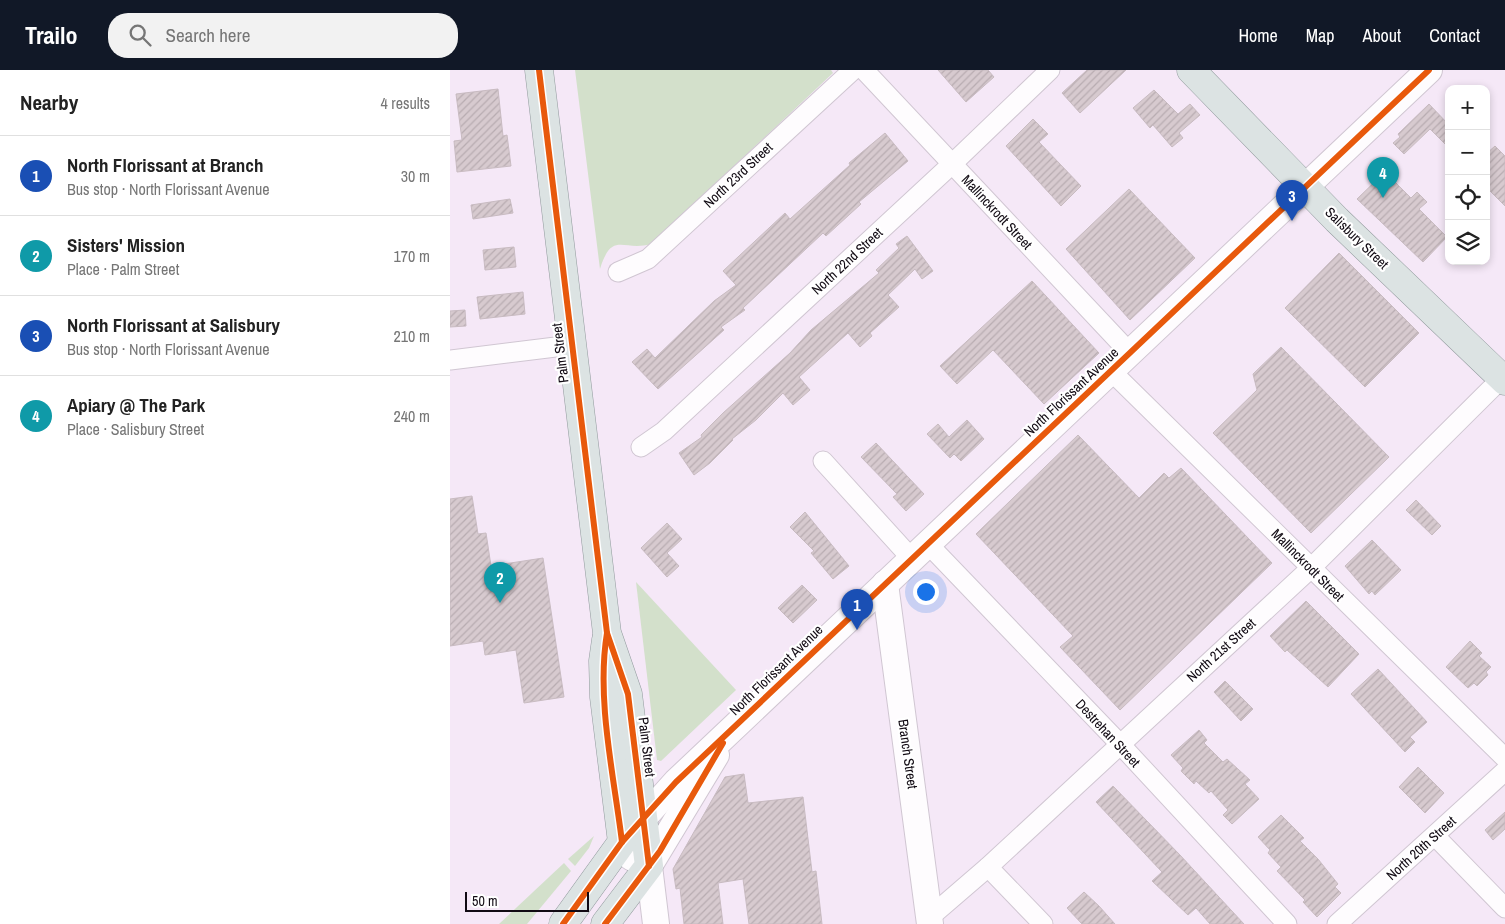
<!DOCTYPE html>
<html lang="en">
<head>
<meta charset="utf-8">
<style>
  :root { --surface:#fff; --page:#f2f2f2; --text:#222; --muted:#767676; --line:#e0e0e0; --accent:#111827 }
  body { margin:0; font-family:"Archivo Narrow",sans-serif; background:var(--page); color:var(--text) }
  .controls { position:absolute; right:15px; top:15px; display:grid; overflow:hidden; border-radius:10px; box-shadow:0 2px 8px #0003 }
  .controls button { width:45px; height:45px; display:grid; place-items:center; padding:0; border:0; border-bottom:1px solid var(--line); background:var(--surface); color:var(--text); font:25px sans-serif }
  .scale { position:absolute; left:15px; bottom:12px; width:124px; box-sizing:border-box; padding-left:5px; border:2px solid #110a13; border-top:0; font-size:14px; line-height:18px; white-space:nowrap; color:#110a13; -webkit-text-stroke:4px #fff; paint-order:stroke }
  .you { position:absolute; left:475px; top:521px; width:18px; height:18px; margin:-12px; border:4px solid #fff; border-radius:50%; background:#1a73e8; box-shadow:0 0 0 8px #1a73e833 }
  .badge { display:grid; place-items:center; width:32px; height:32px; border-radius:50%; background:var(--accent); color:#fff; font-size:16px; font-weight:700 }
  .pin { position:absolute; translate:-50% -41px; filter:drop-shadow(0 1px 2px #0008) }
  .pin::after { content:''; position:absolute; top:26px; width:18px; height:15px; background:inherit; clip-path:polygon(0 0,100% 0,50% 100%) }
  .list { margin:0; padding:0; list-style:none }
  h2 { display:flex; justify-content:space-between; align-items:center; height:65px; margin:0; padding:0 20px; font-size:21px }
  h2 small { font-size:16px; font-weight:400; color:var(--muted) }
  .list li { display:grid; grid-template-columns:32px 1fr auto; gap:15px; align-items:center; box-sizing:border-box; height:80px; padding:0 20px; border-top:1px solid var(--line) }
  .list b { display:block; font-size:19px; white-space:nowrap }
  .list p { margin:0; font-size:16px; white-space:nowrap; color:var(--muted) }
  .list em { font-size:16px; font-style:normal; color:var(--muted) }
  .icon { flex:none; width:28px; height:28px; fill:none; stroke:currentColor; stroke-width:2; stroke-linecap:round; stroke-linejoin:round }
  .map { position:relative; flex:none; width:1055px; height:854px; overflow:hidden }
  header { display:flex; align-items:center; gap:30px; box-sizing:border-box; height:70px; padding:0 25px; background:var(--accent); color:#fff }
  header strong { font-size:24px }
  nav { display:flex; gap:28px; margin-inline-start:auto; font-size:18px }
  .search { width:350px; height:45px; background:var(--page); display:flex; align-items:center; gap:12px; box-sizing:border-box; padding:0 18px; border-radius:20px; color:var(--muted); font-size:19px }
  main { display:flex }
  aside { flex:1; background:var(--surface) }
  .map>svg:first-child { display:block }
  .green { fill:#d3e0cb }
  .building { fill:url(#building-hatch); stroke:#c8bbc1 }
  .lines { fill:none; stroke-linecap:round; stroke-linejoin:round }
  .street-casing { stroke:#d0c6d2; stroke-width:21 }
  .secondary-casing { stroke:#d0c6d2; stroke-width:28 }
  .primary-casing { stroke:#919a9d; stroke-width:29 }
  .street { stroke:#fefcfe; stroke-width:19 }
  .secondary { stroke:#fefcfe; stroke-width:26 }
  .primary { stroke:#dce3e3; stroke-width:28 }
  .cycleway-casing { stroke:#fff; stroke-width:9 }
  .cycleway { stroke:#e8590c; stroke-width:6 }
  .labels { text-anchor:middle; stroke-width:4.5; stroke-linejoin:round; paint-order:stroke }
  .street-label { font-size:14px; fill:#110a13; stroke:#fff }
</style>
</head>
<body>
<header>
<strong>Trailo</strong>
<div class="search"><svg class="icon" aria-label="search" viewBox="0 0 24 24"><circle cx="10" cy="10" r="6"/><path d="M15 15l6 6"/></svg>Search here</div>
<nav><a>Home</a><a>Map</a><a>About</a><a>Contact</a></nav>
</header>
<main>
<aside>
<h2>Nearby<small>4 results</small></h2>
<ul class="list">
<li><span class="badge" style="background:#1a4fb4">1</span><div><b>North Florissant at Branch</b><p>Bus stop · North Florissant Avenue</p></div><em>30 m</em></li>
<li><span class="badge" style="background:#0f9aa8">2</span><div><b>Sisters' Mission</b><p>Place · Palm Street</p></div><em>170 m</em></li>
<li><span class="badge" style="background:#1a4fb4">3</span><div><b>North Florissant at Salisbury</b><p>Bus stop · North Florissant Avenue</p></div><em>210 m</em></li>
<li><span class="badge" style="background:#0f9aa8">4</span><div><b>Apiary @ The Park</b><p>Place · Salisbury Street</p></div><em>240 m</em></li>
</ul>
</aside>
<div class="map">
<svg width="1055" height="854" viewBox="0 0 1055 854">
  <defs>
    <pattern id="building-hatch" width="6" height="6" patternUnits="userSpaceOnUse" patternTransform="scale(1.25)"><rect width="6" height="6" fill="#d7cacf"/><path d="M-1 1l2-2M0 6l6-6M5 7l2-2" fill="none" stroke="#b8acb1"/></pattern>
  </defs>
  <rect width="100%" height="100%" fill="#f5e8f7"/>
  <g class="green">
    <path d="M125 0H381L383 3 201 174C173 182 162 160 150 199Z"/>
    <path d="M186 512 286 620 211 691 207 690Z"/>
    <path d="M144 766 139 778 125 796 118 789Z"/>
    <path d="M114 793 121 801 77 854H49Z"/>
  </g>
  <g class="building">
    <path d="M488 0H538L544 7 516 32Z"/>
    <path d="M637 0H676L630 43 612 23Z"/>
    <path d="M48 19 53 66 57 65 61 96 7 102 4 71 12 70 6 24Z"/>
    <path d="M704 20 728 44 740 34 750 45 729 63 733 68 722 77 703 55 700 58 683 38Z"/>
    <path d="M979 34 999 55V78L980 59 954 84 943 73 950 67 948 64Z"/>
    <path d="M583 49 598 64 589 72 631 116 611 136 556 76Z"/>
    <path d="M435 63 458 91 409 132 411 134 376 166 373 163 293 238 295 240 271 257 274 260 208 319 182 292 197 279 205 288 264 231 286 215 273 201 335 143 340 149 400 95 399 93Z"/>
    <path d="M1045 76 1055 86V136L1036 117V84Z"/>
    <path d="M935 102 961 128 967 122 977 132 969 139 997 167 973 192 907 129Z"/>
    <path d="M679 119 745 188 680 250 616 179Z"/>
    <path d="M60 129 63 143 23 149 21 135Z"/>
    <path d="M457 166 483 201 472 209 465 199 438 225 449 237 420 263 422 266 410 277 398 263 349 307 360 320 343 335 333 323 306 350 282 369 283 370 260 393 244 405 229 383 252 367 251 365 273 343 340 283 361 260 429 203 426 200 449 178 446 174Z"/>
    <path d="M64 177 66 197 35 200 33 180Z"/>
    <path d="M889 183 969 263 915 317 835 238Z"/>
    <path d="M582 211 649 283 594 334 543 280 507 314 490 296Z"/>
    <path d="M73 222 75 244 30 249 27 227Z"/>
    <path d="M15 240 16 256 0 257V241Z"/>
    <path d="M831 277 939 387 861 463 763 363 807 320 803 304Z"/>
    <path d="M517 350 534 369 511 391 504 384 500 388 477 364 488 354 499 367Z"/>
    <path d="M628 365 689 428 714 403 719 408 731 398 822 493 670 640 610 577 623 566 526 464Z"/>
    <path d="M426 373 474 424 456 441 443 427 447 424 411 387Z"/>
    <path d="M22 426 28 464 36 463 41 496 93 488 114 627 74 633 66 580 35 585 33 571 0 576V429Z"/>
    <path d="M966 430 991 456 982 465 956 440Z"/>
    <path d="M355 442 399 496 383 509 361 483 364 481 340 457Z"/>
    <path d="M217 453 232 469 217 483 229 496 217 507 191 478Z"/>
    <path d="M922 470 951 500 925 525 922 521 919 524 895 496Z"/>
    <path d="M352 515 367 530 343 553 328 538Z"/>
    <path d="M856 531 909 584 878 617 837 580 835 582 820 566Z"/>
    <path d="M1020 571 1032 583 1029 586 1041 597 1036 602 1038 605 1027 616 1024 613 1018 618 996 597Z"/>
    <path d="M928 599 977 652 960 667 965 672 955 682 901 624Z"/>
    <path d="M775 611 803 639 791 651 764 622Z"/>
    <path d="M749 660 757 670 754 673 773 692 777 689 800 710 795 714 809 729 782 754 773 745 778 740 761 721 759 723 746 711 744 714 731 701 733 698 721 685Z"/>
    <path d="M968 697 994 723 975 743 949 717Z"/>
    <path d="M294 704 298 733 353 727 362 802 366 801 372 854H299L293 809 268 813 273 854H234L230 818 226 819 223 799 275 707Z"/>
    <path d="M663 716 730 785 794 854H760L746 838 738 845 702 811 712 802 646 732Z"/>
    <path d="M1055 742V759L1043 770 1035 760Z"/>
    <path d="M831 745 854 768 850 771 868 789 888 814 885 817 891 823 867 847 853 832 855 830 827 801 831 797 818 783 820 780 808 767Z"/>
    <path d="M634 822 649 836 665 854H632L617 838Z"/>
  </g>
  <g class="lines">
    <g class="street-casing">
      <g id="street">
        <path d="M414 0 680 283"/>
        <path d="M168 202 198 189 403 0"/>
        <path d="M0 290 122 275"/>
        <path d="M661 301 1055 688"/>
        <path d="M191 377 214 361 502 94 600 0"/>
        <path d="M373 391 462 489"/>
        <path d="M478 474 669 673 837 854"/>
        <path d="M985 766 1055 838"/>
        <path d="M538 797 593 854"/>
        <path d="M480 847 538 797 861 498 1055 305"/>
        <path d="M887 854 1055 701"/>
      </g>
    </g>
    <g class="secondary-casing">
      <g id="secondary">
        <path d="M435 514 480 854"/>
        <path d="M199 796 181 787 172 772 226 712 979 0"/>
        <path d="M199 796 266 685"/>
        <path d="M199 796 206 854"/>
      </g>
    </g>
    <g class="primary-casing">
      <g id="primary">
        <path d="M89 0 157 563 178 624 199 796 155 854"/>
        <path d="M741 0 887 150 1055 311"/>
        <path d="M113 854 172 772 154 627 153 591 156 570"/>
      </g>
    </g>
    <use href="#street" class="street"/>
    <use href="#secondary" class="secondary"/>
    <use href="#primary" class="primary"/>
    <g class="cycleway-casing">
      <g id="cycleway">
        <path d="M89 0 157 563 178 624 199 796"/>
        <path d="M157 563C146 629 164 706 172 772"/>
        <path d="M113 854 172 772 226 712 979 0"/>
        <path d="M155 854 210 781 273 673"/>
      </g>
    </g>
    <use href="#cycleway" class="cycleway"/>
  </g>
  <g class="labels">
    <g class="street-label">
      <text transform="translate(288 105) rotate(-43)" y="5">North 23rd Street</text>
      <text transform="translate(547 142) rotate(47)" y="5">Mallinckrodt Street</text>
      <text transform="translate(907 168) rotate(44)" y="5">Salisbury Street</text>
      <text transform="translate(397 191) rotate(-43)" y="5">North 22nd Street</text>
      <text transform="translate(110 283) rotate(-97)" y="5">Palm Street</text>
      <text transform="translate(621 322) rotate(-43)" y="5">North Florissant Avenue</text>
      <text transform="translate(858 495) rotate(45)" y="5">Mallinckrodt Street</text>
      <text transform="translate(771 580) rotate(-42)" y="5">North 21st Street</text>
      <text transform="translate(326 600) rotate(-44)" y="5">North Florissant Avenue</text>
      <text transform="translate(658 663) rotate(47)" y="5">Destrehan Street</text>
      <text transform="translate(197 677) rotate(83)" y="5">Palm Street</text>
      <text transform="translate(458 684) rotate(82)" y="5">Branch Street</text>
      <text transform="translate(971 778) rotate(-42)" y="5">North 20th Street</text>
    </g>
  </g>
</svg>
<div class="controls">
<button>+</button>
<button>−</button>
<button><svg class="icon" aria-label="locate" viewBox="0 0 24 24"><circle cx="12" cy="12" r="6"/><path d="M12 2v4M12 18v4M2 12h4M18 12h4"/></svg></button>
<button><svg class="icon" aria-label="layers" viewBox="0 0 24 24"><path d="M12 4l9 5-9 5-9-5zM3 14l9 5 9-5"/></svg></button>
</div>
<div class="scale">50 m</div>
<div class="you"></div>
<div class="pin badge" style="left:407px;top:560px;background:#1a4fb4">1</div>
<div class="pin badge" style="left:50px;top:533px;background:#0f9aa8">2</div>
<div class="pin badge" style="left:842px;top:151px;background:#1a4fb4">3</div>
<div class="pin badge" style="left:933px;top:128px;background:#0f9aa8">4</div>
</div>
</main>
</body>
</html>
